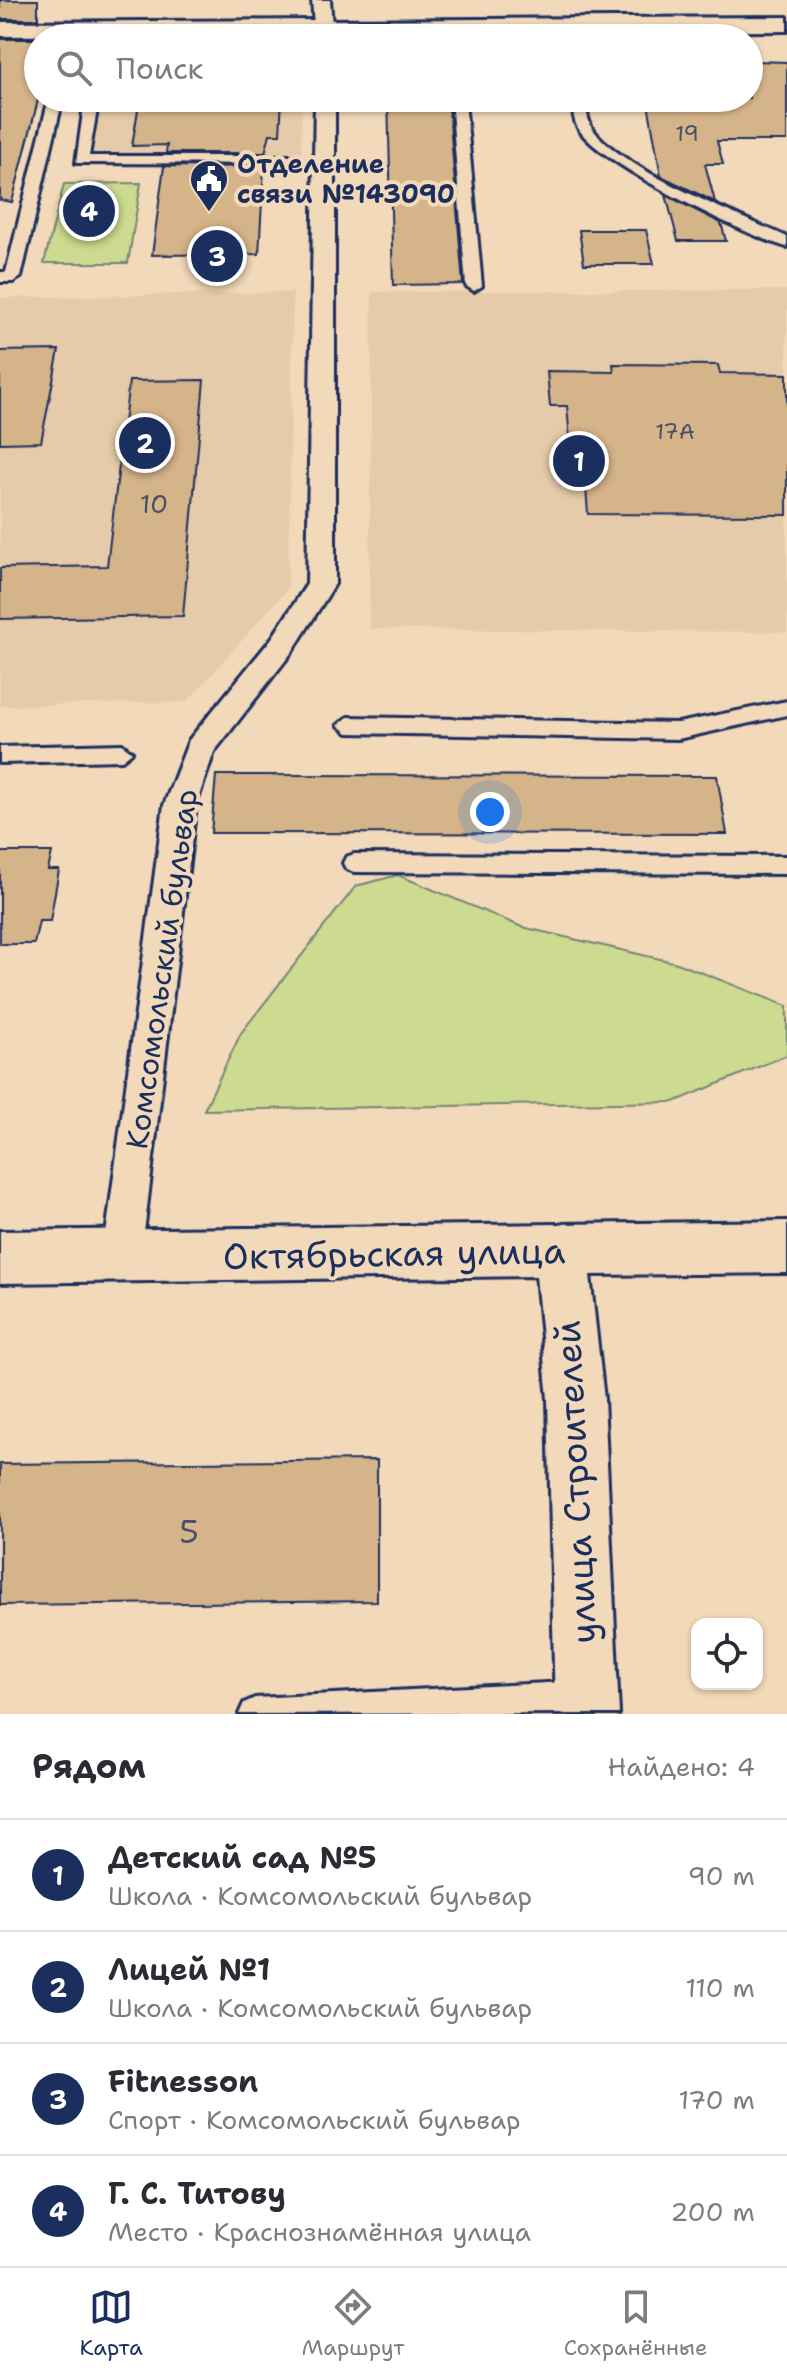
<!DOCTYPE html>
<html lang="ru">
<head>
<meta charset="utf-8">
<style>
  :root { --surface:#fff; --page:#f7f7f7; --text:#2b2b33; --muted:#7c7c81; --line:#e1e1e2; --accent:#1b2f5e }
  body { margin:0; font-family:"Shantell Sans",sans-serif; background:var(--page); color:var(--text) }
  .controls { position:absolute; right:24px; bottom:24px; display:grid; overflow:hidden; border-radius:16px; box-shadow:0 2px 6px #0004 }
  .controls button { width:72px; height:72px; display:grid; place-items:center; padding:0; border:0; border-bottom:2px solid var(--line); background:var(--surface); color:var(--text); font:40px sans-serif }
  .you { position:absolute; left:490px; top:812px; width:28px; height:28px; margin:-20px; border:6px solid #fff; border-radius:50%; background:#1a73e8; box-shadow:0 0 0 12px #1a73e833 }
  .badge { display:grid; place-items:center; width:52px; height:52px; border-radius:50%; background:var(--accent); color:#fff; font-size:26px; font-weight:700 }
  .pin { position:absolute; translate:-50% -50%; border:4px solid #fff; box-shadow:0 2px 8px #0006 }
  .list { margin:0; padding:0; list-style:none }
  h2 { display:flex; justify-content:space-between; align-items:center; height:104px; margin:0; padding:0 32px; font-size:34px }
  h2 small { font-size:26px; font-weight:400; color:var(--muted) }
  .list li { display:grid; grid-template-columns:52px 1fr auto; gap:24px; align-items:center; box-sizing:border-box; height:112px; padding:0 32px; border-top:2px solid var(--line) }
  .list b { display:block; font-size:30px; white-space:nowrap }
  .list p { margin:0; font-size:26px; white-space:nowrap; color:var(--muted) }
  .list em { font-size:26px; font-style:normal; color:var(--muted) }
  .icon { flex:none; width:44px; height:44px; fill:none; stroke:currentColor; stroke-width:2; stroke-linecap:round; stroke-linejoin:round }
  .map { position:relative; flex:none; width:787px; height:1714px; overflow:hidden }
  .search { position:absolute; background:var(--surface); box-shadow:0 2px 6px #0004; left:24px; right:24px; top:24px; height:88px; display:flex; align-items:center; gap:20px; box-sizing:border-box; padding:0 28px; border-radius:44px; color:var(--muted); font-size:30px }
  .sheet { height:552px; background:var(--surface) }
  nav { display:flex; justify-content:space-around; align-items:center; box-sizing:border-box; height:112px; border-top:2px solid var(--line); background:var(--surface); font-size:22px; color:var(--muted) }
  nav a { display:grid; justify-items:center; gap:4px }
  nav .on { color:var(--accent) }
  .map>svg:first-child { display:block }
  .built { fill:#e5cba9 }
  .green { fill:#ccdb8f; stroke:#748576; stroke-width:2 }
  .building { fill:#d6b489; stroke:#1b2f5e; stroke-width:2 }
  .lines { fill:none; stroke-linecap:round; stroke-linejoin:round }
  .service-casing { stroke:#1b2f5e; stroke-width:6 }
  .pedestrian-casing { stroke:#1b2f5e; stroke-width:6 }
  .minor-casing { stroke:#1b2f5e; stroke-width:6 }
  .tertiary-casing { stroke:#1b2f5e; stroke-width:6 }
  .service { fill:#f1d9b9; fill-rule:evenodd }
  .pedestrian { fill:#f1d9b9; fill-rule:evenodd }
  .minor { fill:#f1d9b9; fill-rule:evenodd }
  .tertiary { fill:#f1d9b9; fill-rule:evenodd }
  .labels { text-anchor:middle; stroke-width:8; stroke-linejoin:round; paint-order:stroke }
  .far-number-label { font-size:22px; fill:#4a5069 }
  .far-poi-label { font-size:26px; font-weight:bold; fill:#1b2f5e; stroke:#f1d9b9; text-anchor:start }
  .number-label { font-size:26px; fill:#4a5069 }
  .street-label { font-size:30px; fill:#1b2f5e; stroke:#f1d9b9 }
  .near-number-label { font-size:32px; fill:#4a5069 }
  .near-street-label { font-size:36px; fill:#1b2f5e; stroke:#f1d9b9 }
</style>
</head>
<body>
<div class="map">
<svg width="787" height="1714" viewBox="0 0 787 1714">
  <rect width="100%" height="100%" fill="#f1d9b9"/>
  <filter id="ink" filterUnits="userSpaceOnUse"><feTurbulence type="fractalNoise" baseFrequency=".0125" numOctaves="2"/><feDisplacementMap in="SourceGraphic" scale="16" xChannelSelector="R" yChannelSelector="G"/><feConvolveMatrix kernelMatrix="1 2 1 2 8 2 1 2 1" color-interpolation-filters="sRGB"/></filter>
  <g filter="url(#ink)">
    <g class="built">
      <path d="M102 98H302L301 157 90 161Z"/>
      <path d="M787 290V632L369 629 372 292Z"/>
      <path d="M293 292 288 588 187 702 0 706V298Z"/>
    </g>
    <g class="green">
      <path d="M141 183 128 263H44L64 184Z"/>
      <path d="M398 875 522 927 677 963 787 1006V1055L674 1102 204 1110 241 1033 356 886Z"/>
    </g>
    <g class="building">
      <rect x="0" y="0" width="38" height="19"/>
      <path d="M0 39H38V100L12 202 0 200Z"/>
      <path d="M749 61 787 62V141H717L723 164H705L715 202 661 176 647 98H749Z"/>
      <path d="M140 98H282L280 134H270L265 153H166L167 145 132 146Z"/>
      <path d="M388 98H448L463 284 393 285Z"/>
      <path d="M164 166 264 167 259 254 152 255Z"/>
      <path d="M666 195 721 223 726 241H678Z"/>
      <path d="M579 230H646L654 264H584Z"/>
      <path d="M59 350 41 442 0 443V351Z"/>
      <path d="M613 364 718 365 720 373 787 374V515L588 514 585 474 573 473 567 406H550L547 371 614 372Z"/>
      <path d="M204 380 183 616 0 619V568L107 566 129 381Z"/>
      <path d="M216 775 717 776 727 834 211 833Z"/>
      <path d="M0 852H52L48 870H59L50 921H39L34 944H0Z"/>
      <path d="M377 1460V1601L0 1605V1464Z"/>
    </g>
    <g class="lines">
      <g class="service-casing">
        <g id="service">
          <path d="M49 98H63L21 277 13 282H0V272H6Z"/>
          <path d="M85 98H99L89 156H295L302 160 295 164 76 163Z"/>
          <path d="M451 98H469L465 101 482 286 474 291 466 286Z"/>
          <path d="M571 98H585C586 108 587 120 592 128 621 170 739 215 787 237V247C746 236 598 163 578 128 573 120 573 108 571 98Z"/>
          <path d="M787 701V715L678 739 348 733 338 725 348 717 678 723Z"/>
          <path d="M122 744 132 752 122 760 0 763V747Z"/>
          <path d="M354 854 787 856V874L354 872 346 869 343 863 346 857Z"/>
          <path d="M585 1681 596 1686 601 1697 596 1708 585 1713 239 1714 244 1703 255 1698Z"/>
        </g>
      </g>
      <g class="pedestrian-casing">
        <g id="pedestrian">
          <path d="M312 0H330L333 38H315Z"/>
          <path d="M315 98H335V584L292 652 214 752 196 805 141 1257 136 1270 122 1276 108 1270 103 1257 164 805 189 740 272 638 307 584Z"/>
        </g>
      </g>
      <g class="minor-casing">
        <path id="minor" d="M787 17V31L0 36V22Z"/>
      </g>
      <g class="tertiary-casing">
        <path id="tertiary" d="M787 1221V1273L590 1275 604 1399 619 1714H555L548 1399 536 1276 0 1283V1231Z"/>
      </g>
      <use href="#service" class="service"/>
      <use href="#pedestrian" class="pedestrian"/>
      <use href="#minor" class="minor"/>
      <use href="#tertiary" class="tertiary"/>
    </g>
  </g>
  <defs>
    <g id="civic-pin" transform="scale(2)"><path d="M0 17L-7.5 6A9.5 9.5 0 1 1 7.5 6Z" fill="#1b2f5e" stroke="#f1d9b9"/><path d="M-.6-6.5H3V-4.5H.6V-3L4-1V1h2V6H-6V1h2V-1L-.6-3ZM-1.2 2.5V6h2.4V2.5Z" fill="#fff"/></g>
  </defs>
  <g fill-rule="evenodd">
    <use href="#civic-pin" x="209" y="179"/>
  </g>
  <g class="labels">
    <g class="far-number-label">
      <text x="687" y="141">19</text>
      <text x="675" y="439">17А</text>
    </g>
    <g class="far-poi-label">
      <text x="237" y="173">Отделение<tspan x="237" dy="30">связи №143090</tspan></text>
    </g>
    <g class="number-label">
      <text x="154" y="513">10</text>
    </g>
    <g class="street-label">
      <text transform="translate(162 969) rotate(-82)" y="10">Комсомольский бульвар</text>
    </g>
    <g class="near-number-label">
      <text x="189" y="1543">5</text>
    </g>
    <g class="near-street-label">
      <text transform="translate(394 1253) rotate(-1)" y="13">Октябрьская улица</text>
      <text transform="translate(575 1482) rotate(-93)" y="13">улица Строителей</text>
    </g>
  </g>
</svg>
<div class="controls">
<button><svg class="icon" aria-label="locate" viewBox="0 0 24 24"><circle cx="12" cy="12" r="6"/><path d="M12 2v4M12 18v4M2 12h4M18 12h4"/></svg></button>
</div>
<div class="you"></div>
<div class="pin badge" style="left:579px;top:461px">1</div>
<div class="pin badge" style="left:145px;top:443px">2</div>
<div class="pin badge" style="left:217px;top:256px">3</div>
<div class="pin badge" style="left:89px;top:211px">4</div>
<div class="search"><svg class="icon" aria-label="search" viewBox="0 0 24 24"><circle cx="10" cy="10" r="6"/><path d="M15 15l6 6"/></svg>Поиск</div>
</div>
<section class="sheet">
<h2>Рядом<small>Найдено: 4</small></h2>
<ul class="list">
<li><span class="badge">1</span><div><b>Детский сад №5</b><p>Школа · Комсомольский бульвар</p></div><em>90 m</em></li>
<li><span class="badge">2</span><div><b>Лицей №1</b><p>Школа · Комсомольский бульвар</p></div><em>110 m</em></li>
<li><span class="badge">3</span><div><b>Fitnesson</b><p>Спорт · Комсомольский бульвар</p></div><em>170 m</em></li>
<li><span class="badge">4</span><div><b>Г. С. Титову</b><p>Место · Краснознамённая улица</p></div><em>200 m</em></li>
</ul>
</section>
<nav>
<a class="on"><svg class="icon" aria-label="map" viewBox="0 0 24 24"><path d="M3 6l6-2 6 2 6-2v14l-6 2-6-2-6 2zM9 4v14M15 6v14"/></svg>Карта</a>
<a><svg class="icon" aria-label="directions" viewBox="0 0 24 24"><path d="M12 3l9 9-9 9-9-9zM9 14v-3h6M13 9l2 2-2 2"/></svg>Маршрут</a>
<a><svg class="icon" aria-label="saved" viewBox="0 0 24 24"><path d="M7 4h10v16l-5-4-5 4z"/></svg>Сохранённые</a>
</nav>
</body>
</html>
